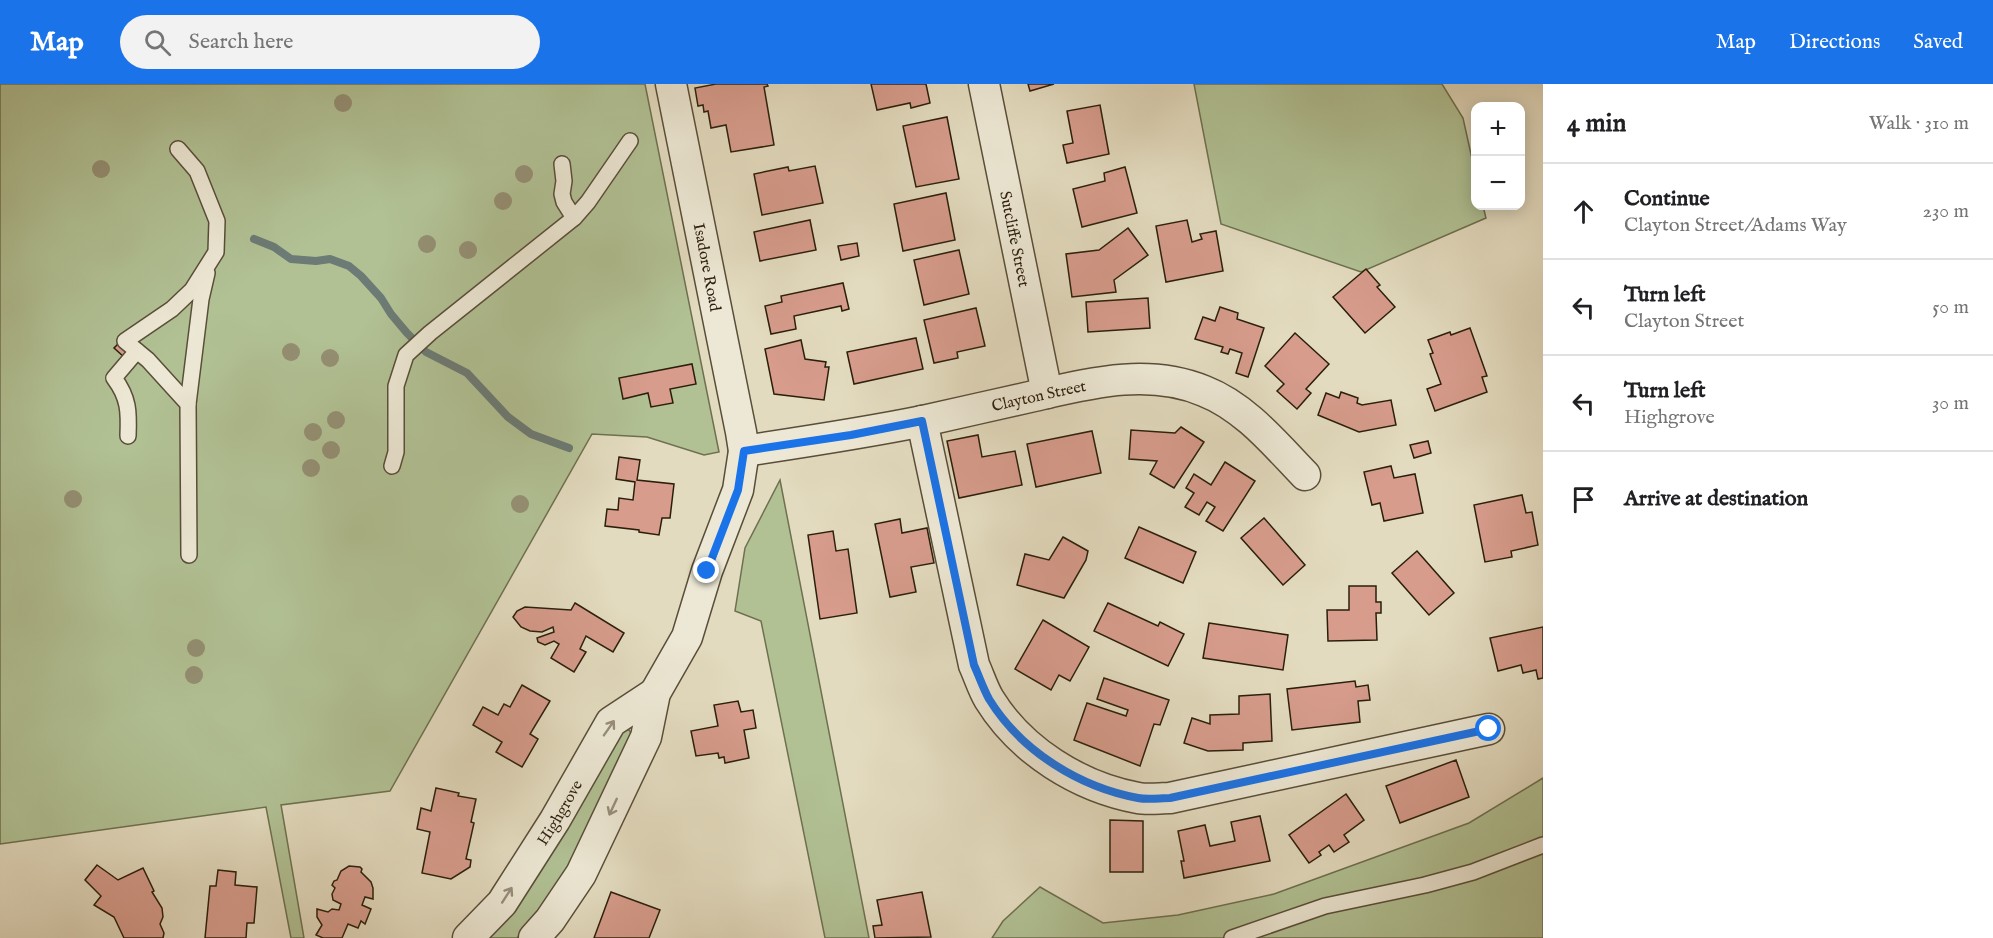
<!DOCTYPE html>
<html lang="en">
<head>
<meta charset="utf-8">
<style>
  :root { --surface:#fff; --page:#f2f2f2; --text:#202124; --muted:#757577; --line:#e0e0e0; --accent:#1a73e8 }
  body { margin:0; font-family:"IM FELL English",serif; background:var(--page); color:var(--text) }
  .controls { position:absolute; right:18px; top:18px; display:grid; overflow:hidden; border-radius:12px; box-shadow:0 3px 15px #0003 }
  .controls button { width:54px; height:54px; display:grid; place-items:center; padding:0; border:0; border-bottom:2px solid var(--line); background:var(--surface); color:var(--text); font:30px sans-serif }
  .stop { position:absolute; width:18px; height:18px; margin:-14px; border:4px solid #1a73e8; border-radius:50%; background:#fff }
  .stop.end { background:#1a73e8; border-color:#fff; box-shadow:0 2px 6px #0008 }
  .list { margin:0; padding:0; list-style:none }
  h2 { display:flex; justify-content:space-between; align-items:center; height:78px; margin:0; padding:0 24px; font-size:26px }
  h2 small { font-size:20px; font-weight:400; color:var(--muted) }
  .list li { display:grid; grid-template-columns:39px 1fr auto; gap:18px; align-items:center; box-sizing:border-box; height:96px; padding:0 24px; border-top:2px solid var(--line) }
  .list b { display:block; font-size:22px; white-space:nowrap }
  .list p { margin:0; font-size:20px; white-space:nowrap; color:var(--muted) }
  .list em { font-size:20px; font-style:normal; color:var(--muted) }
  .icon { flex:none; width:33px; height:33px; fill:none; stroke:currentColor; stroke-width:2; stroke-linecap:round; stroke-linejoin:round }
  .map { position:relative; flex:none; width:1543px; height:854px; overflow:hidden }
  header { display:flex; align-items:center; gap:36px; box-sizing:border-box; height:84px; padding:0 30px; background:var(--accent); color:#fff }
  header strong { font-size:28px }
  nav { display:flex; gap:33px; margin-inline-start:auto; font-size:21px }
  .search { width:420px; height:54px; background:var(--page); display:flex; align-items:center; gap:15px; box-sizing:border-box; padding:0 21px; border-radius:33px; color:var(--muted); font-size:22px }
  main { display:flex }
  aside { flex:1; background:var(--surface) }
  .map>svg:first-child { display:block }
  .green { fill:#b1c194; stroke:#6e7050; stroke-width:1.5 }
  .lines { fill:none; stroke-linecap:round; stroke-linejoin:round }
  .stream { stroke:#6c7b75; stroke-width:8 }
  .building { fill:#d79c8c; stroke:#2b1f0c; stroke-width:1.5 }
  .lane-casing { stroke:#594e39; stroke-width:18 }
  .street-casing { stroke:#594e39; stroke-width:33 }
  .lane { stroke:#ede8d5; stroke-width:15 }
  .street { stroke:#ede8d5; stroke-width:30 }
  .tree { fill:#948f73 }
  .oneway { stroke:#968e7b }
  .route { stroke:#1a73e8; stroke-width:8 }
  .labels { text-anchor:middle; stroke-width:4.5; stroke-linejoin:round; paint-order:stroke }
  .street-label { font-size:16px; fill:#2b1f0c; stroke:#ede8d5 }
</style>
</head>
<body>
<header>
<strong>Map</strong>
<div class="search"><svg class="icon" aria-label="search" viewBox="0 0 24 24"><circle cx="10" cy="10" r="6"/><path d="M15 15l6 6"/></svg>Search here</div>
<nav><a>Map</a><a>Directions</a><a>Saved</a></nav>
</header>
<main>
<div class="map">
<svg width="1543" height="854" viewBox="0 0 1543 854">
  <rect width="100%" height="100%" fill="#e3dbbf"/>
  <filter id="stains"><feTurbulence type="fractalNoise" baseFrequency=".00333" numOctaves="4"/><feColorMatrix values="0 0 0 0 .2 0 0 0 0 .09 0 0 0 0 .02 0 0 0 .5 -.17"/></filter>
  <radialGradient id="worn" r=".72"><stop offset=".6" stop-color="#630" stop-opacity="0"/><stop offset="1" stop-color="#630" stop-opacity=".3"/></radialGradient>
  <g class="green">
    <path d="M0 0H645L719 368 704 371 647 353 592 350 390 707 281 721 304 854H291L266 723 0 760Z"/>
    <path d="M1194 0H1442L1463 34 1475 88 1476 122H1483L1486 134 1361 188 1221 140Z"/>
    <path d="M780 396 869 854H825L761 537 735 527 745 464Z"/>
    <path d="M621 646H629L634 655 563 798 545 824 517 854H483Z"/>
    <path d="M1543 694V854H992L1003 837 1040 803 1103 839 1178 831 1274 810 1469 739Z"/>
  </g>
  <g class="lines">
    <path class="stream" d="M254 155 274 163 291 175 316 177 330 175 349 182 361 192 381 214 391 230 407 249 426 268 467 289 508 333 531 350 569 364"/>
  </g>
  <g class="building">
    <path d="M716 0H767L768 2 764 3 774 61 731 68 726 41 711 44 708 27 704 28 703 21 698 22 695 4Z"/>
    <path d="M871 0H926L930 19 911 24 910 19 877 26Z"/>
    <path d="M1028 0H1054L1030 7Z"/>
    <path d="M1100 21 1109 70 1067 79 1063 61 1073 59 1067 27Z"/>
    <path d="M947 33 959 95 916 103 903 42Z"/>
    <path d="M815 82 823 119 762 131 754 90 788 83 789 87Z"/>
    <path d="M1125 83 1137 129 1082 143 1073 105 1105 97 1104 89Z"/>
    <path d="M946 109 955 156 903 167 894 120Z"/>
    <path d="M810 136 816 166 760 177 754 148Z"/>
    <path d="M1187 136 1192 158 1202 155 1200 150 1216 147 1223 187 1166 198 1156 142Z"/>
    <path d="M1128 144 1148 171 1114 196 1116 208 1072 213 1066 170 1099 166Z"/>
    <path d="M857 159 859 172 841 176 838 162Z"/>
    <path d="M959 166 969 210 924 221 914 176Z"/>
    <path d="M1366 185 1380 201 1377 203 1395 223 1365 249 1333 213Z"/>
    <path d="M843 199 849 225 842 227 841 222 794 232 796 245 771 250 765 222 782 218 781 212Z"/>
    <path d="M1148 214 1150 244 1088 248 1086 218Z"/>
    <path d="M1220 223 1238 229 1237 235 1264 244 1248 293 1236 289 1242 269 1230 265 1228 270 1221 268 1223 263 1195 255 1203 233 1215 237Z"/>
    <path d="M976 224 985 262 957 268 958 274 934 279 924 236Z"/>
    <path d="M1470 244 1487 292 1482 293 1487 308 1435 327 1427 305 1441 300 1430 270 1433 269 1428 256 1450 248 1451 251Z"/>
    <path d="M1295 249 1329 280 1306 305 1311 309 1297 325 1277 307 1284 300 1265 282Z"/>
    <path d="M916 254 923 285 854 300 847 268Z"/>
    <path d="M801 256 805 275 826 278 825 283H829L824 316 774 310 765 265Z"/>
    <path d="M121 257 131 266 124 273 114 264Z"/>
    <path d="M692 280 696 300 670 305 673 319 651 323 648 309 623 315 619 294Z"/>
    <path d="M1341 308 1358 314 1357 319 1362 321 1391 316 1396 341 1359 348 1318 331 1326 309 1339 314Z"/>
    <path d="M1181 343 1204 358 1174 404 1150 390 1157 377 1129 375 1131 346 1175 349Z"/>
    <path d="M1092 347 1101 389 1036 403 1027 360Z"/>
    <path d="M978 351 982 373 1015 367 1022 401 959 414 947 357Z"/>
    <path d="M1428 357 1431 369 1414 374 1410 361Z"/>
    <path d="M619 373 640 376 637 396 674 400 670 434H662L659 451 639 448V446L605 442 607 425 618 426 619 414 633 416 635 398 616 395Z"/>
    <path d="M1225 378 1255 397 1223 447 1206 437 1215 423 1207 418 1199 431 1185 423 1194 409 1186 404 1194 390 1211 401Z"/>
    <path d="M1391 382 1394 394 1415 390 1423 429 1384 437 1380 419 1372 421 1364 388Z"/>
    <path d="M1522 411 1526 429 1532 428 1538 461 1511 467 1512 473 1485 478 1474 421Z"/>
    <path d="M1264 434 1305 481 1283 501 1241 454Z"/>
    <path d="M900 435 902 449 927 444 934 479 911 483 916 508 890 513 875 440Z"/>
    <path d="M1139 443 1196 468 1183 499 1125 474Z"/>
    <path d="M833 447 836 467 848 465 857 529 820 535 808 451Z"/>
    <path d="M1063 453 1088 467 1086 476 1064 514 1017 501 1025 470 1049 476Z"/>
    <path d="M1417 467 1454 509 1429 531 1392 489Z"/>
    <path d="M1349 502H1376V518H1381V529H1376L1377 556 1328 557 1327 526H1349Z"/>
    <path d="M575 519 624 549 613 568 586 552 580 565 586 568 574 588 551 574 559 560 554 557 545 561 538 558 537 554 554 548 553 543 542 548 530 547 521 543 513 533 517 527 525 523 571 526Z"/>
    <path d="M1108 519 1158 542 1160 538 1184 550 1168 582 1094 547Z"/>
    <path d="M1043 536 1089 563 1070 597 1059 591 1051 606 1015 585Z"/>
    <path d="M1209 539 1288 551 1283 586 1203 574Z"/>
    <path d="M1543 543V594L1538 595 1536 586 1523 589 1521 581 1498 587 1490 554Z"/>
    <path d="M1104 594 1169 616 1160 641 1154 640 1140 682 1074 656 1087 619 1126 632 1128 626 1097 615Z"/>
    <path d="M1355 597 1356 603 1368 601 1370 616 1358 617 1360 638 1292 646 1287 605Z"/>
    <path d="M522 601 550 617 530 650 538 655 522 683 496 668 502 658 473 641 483 623 498 631 504 620 510 623Z"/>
    <path d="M1270 610 1272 657 1243 659V666L1208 667 1184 659 1192 634 1210 640V631L1239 630V612Z"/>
    <path d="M738 617 741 628 753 626 756 644 744 646 749 674 725 679 724 673 719 674 718 669 696 672 691 647 718 642 714 621Z"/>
    <path d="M1456 676 1469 713 1400 739 1386 702Z"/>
    <path d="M436 704 459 709 458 712 476 715 471 738 474 739 466 775 471 776 470 783 451 795 422 789 430 748 417 745 421 724 431 727Z"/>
    <path d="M1346 710 1364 736 1344 751 1349 758 1334 768 1329 761 1319 768 1321 771 1309 779 1289 751Z"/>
    <path d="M1260 732 1270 777 1184 794 1181 777H1184L1178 747 1205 741 1210 762 1235 757 1231 738Z"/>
    <path d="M1110 736 1143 737V788H1110Z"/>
    <path d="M97 781 118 796 143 784 154 807 152 808 162 824 163 833 160 840 164 849 163 854H124L114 833 94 821 101 812 85 796Z"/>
    <path d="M349 782 360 783 362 785 361 788 371 798 373 804V815L365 813 362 821 371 825 365 840 361 837 358 844 348 840 342 854H323L316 851 322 841 317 833V825L328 828 332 825 339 826 341 820 333 816 332 810 335 804 332 801 334 797 337 796 341 787Z"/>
    <path d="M218 786 236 788 235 801 257 803 254 839H247L246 854H205L210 802H216Z"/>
    <path d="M611 808 660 826 649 854H594Z"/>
    <path d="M922 808 931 853 875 854 873 842 882 841 877 816Z"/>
  </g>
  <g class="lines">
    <g class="lane-casing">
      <g id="lane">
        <path d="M178 65 197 87 217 137 216 168 192 206 172 225 125 257 148 276 188 320 189 471"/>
        <path d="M562 80 564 97 562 110 564 118 574 134"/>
        <path d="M188 320 201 215 207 189"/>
        <path d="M128 352C129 328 129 314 114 294L137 267"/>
        <path d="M392 382 396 368V302L406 271 430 249 574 134 588 118 630 57"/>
        <path d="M1232 854 1325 822 1425 801 1473 788 1543 761"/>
      </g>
    </g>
    <g class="street-casing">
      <g id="street">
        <path id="s1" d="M984 0 1047 309"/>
        <path d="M922 337 974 581C979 592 983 605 989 615 1021 667 1079 703 1138 714 1148 716 1160 714 1170 714L1489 645"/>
        <path id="s2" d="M744 367C804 358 864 349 923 337 960 329 997 320 1034 312 1091 299 1148 284 1204 307 1245 323 1275 360 1305 391"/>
        <path id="s3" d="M468 854 502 819 555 736 611 638 655 609"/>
        <path d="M534 854 550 836 581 790 646 653 655 609 687 553 707 487 738 406 744 367 741 348 671 0"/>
      </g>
    </g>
    <use href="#lane" class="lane"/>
    <use href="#street" class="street"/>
  </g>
  <g class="tree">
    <circle cx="343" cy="19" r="9"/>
    <circle cx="101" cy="85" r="9"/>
    <circle cx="524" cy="90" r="9"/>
    <circle cx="503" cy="117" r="9"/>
    <circle cx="427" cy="160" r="9"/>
    <circle cx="468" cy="166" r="9"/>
    <circle cx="291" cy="268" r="9"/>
    <circle cx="330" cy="274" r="9"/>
    <circle cx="336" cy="336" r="9"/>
    <circle cx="313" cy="348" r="9"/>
    <circle cx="331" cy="366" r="9"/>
    <circle cx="311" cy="384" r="9"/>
    <circle cx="73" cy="415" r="9"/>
    <circle cx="520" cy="420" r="9"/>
    <circle cx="196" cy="564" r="9"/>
    <circle cx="194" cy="591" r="9"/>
  </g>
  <defs><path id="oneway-shaft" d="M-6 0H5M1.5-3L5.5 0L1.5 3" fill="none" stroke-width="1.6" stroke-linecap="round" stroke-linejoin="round" transform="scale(1.5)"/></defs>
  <g class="oneway">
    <use href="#oneway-shaft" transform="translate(609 644) rotate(-55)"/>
    <use href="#oneway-shaft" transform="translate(613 723) rotate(115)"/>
    <use href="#oneway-shaft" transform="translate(507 811) rotate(-57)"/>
  </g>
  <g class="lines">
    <path class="route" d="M707 487 738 406 744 367 851 351 922 337 974 581C979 592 983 604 989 615 1021 667 1079 703 1138 714 1148 716 1160 714 1170 714L1489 645"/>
  </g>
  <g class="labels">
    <g class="street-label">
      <text dy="6" stroke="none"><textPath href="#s1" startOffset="158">Sutcliffe Street</textPath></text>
      <text transform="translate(708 183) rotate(79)" y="6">Isadore Road</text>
      <text dy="6" stroke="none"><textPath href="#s2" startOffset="300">Clayton Street</textPath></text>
      <text dy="6" stroke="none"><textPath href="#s3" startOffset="156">Highgrove</textPath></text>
    </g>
  </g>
  <rect width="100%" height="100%" filter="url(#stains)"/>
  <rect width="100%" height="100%" fill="url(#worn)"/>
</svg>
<div class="controls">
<button>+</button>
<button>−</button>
</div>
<div class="stop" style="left:1489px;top:645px"></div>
<div class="stop end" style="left:707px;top:487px"></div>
</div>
<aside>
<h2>4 min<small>Walk · 310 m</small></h2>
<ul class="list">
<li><svg class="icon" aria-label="ahead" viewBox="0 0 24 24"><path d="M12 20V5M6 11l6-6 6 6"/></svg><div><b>Continue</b><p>Clayton Street/Adams Way</p></div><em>230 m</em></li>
<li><svg class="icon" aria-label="left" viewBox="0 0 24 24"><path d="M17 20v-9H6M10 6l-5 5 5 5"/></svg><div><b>Turn left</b><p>Clayton Street</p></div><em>50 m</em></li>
<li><svg class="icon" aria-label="left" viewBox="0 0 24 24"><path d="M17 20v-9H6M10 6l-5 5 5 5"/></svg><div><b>Turn left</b><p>Highgrove</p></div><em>30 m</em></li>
<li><svg class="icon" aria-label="arrive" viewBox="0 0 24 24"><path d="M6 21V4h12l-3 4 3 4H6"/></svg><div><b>Arrive at destination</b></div></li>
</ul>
</aside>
</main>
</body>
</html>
